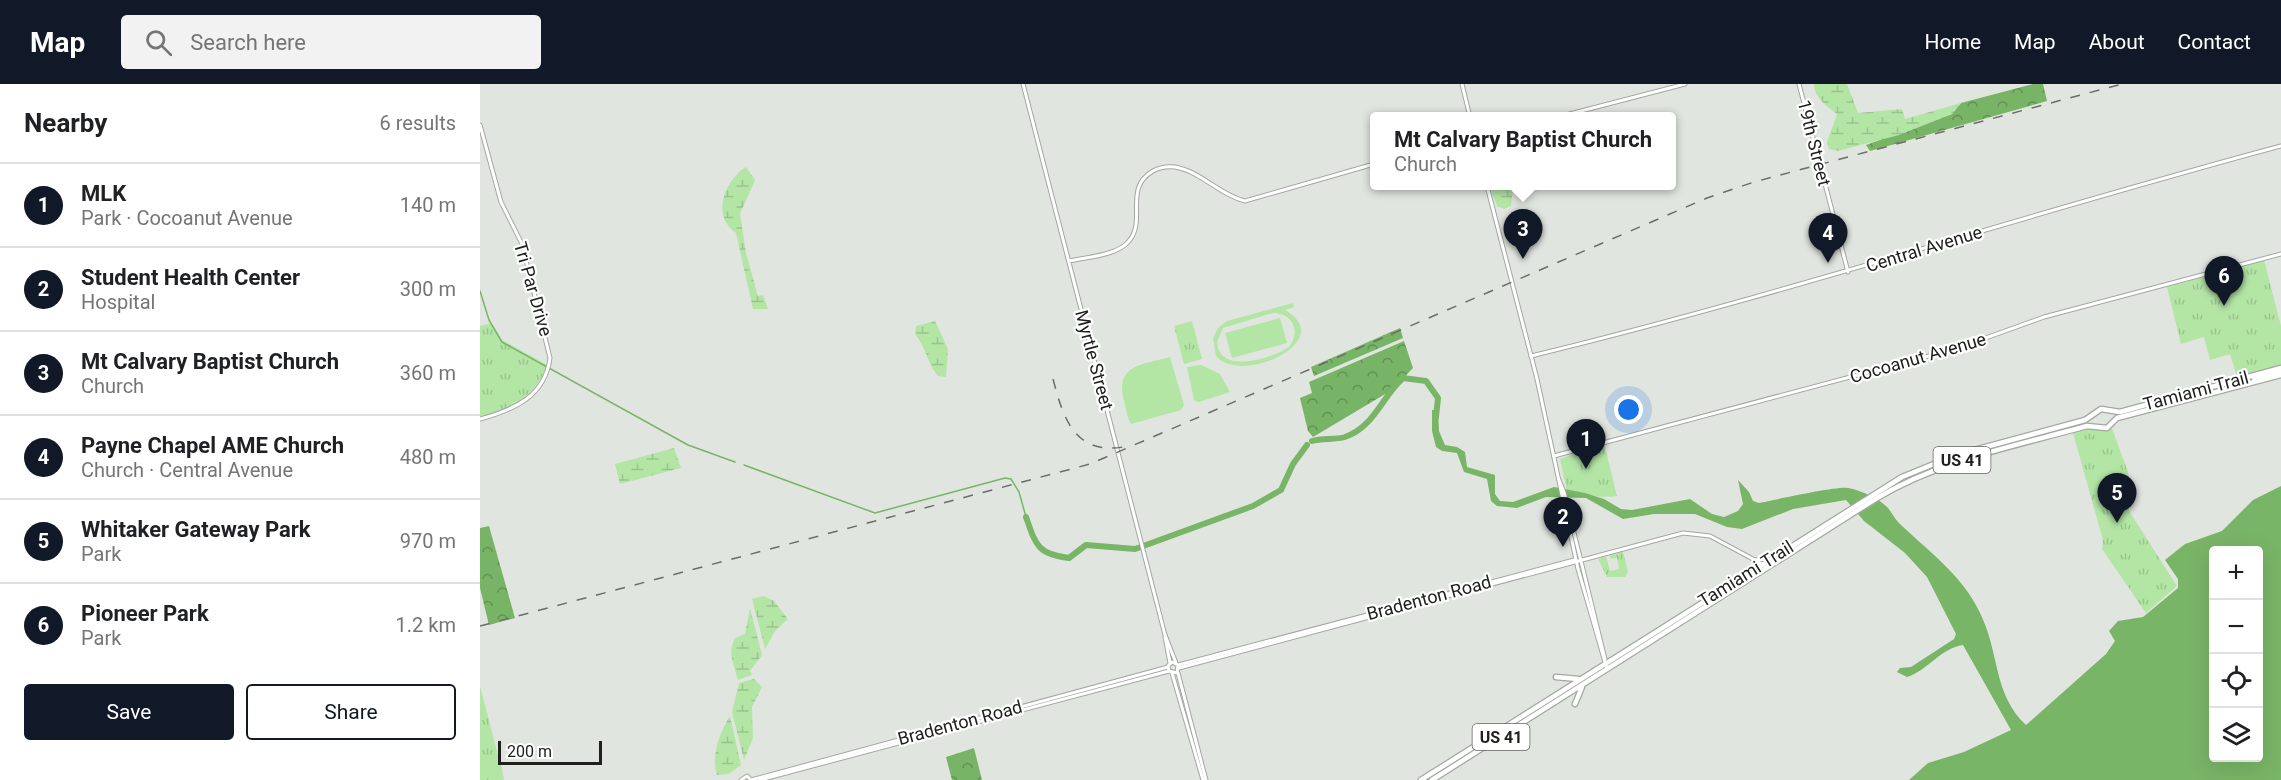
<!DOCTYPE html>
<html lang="en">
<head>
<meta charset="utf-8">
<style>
  :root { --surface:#fff; --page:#f2f2f2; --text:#202124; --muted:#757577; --line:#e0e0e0; --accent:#111827 }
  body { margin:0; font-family:Roboto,sans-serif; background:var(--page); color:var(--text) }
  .controls { position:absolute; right:18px; bottom:18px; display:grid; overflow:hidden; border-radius:6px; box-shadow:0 6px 24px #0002 }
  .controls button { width:54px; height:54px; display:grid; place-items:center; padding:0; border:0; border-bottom:2px solid var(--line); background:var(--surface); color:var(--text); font:30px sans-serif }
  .scale { position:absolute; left:18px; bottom:15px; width:104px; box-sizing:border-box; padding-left:6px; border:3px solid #20211f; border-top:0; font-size:16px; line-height:21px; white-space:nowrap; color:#20211f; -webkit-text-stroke:4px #fff; paint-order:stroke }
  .you { position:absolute; left:1149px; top:326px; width:21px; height:21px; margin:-15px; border:4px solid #fff; border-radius:50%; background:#1a73e8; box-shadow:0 0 0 9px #1a73e833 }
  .badge { display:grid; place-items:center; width:39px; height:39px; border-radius:50%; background:var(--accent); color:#fff; font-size:20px; font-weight:700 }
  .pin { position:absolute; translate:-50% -50px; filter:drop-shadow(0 2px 3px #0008) }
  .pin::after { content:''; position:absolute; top:32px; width:21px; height:18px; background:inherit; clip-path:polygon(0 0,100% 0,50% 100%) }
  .popup { position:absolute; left:890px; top:28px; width:306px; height:78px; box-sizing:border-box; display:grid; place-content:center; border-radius:6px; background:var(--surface); filter:drop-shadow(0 2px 4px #0005); font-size:20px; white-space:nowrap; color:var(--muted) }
  .popup b { font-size:22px; color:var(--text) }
  .popup::after { content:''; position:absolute; left:50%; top:100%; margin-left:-12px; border:12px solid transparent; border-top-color:var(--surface) }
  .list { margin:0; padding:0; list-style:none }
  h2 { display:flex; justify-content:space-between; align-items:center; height:78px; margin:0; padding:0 24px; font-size:26px }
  h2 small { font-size:20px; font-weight:400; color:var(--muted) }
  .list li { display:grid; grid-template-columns:39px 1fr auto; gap:18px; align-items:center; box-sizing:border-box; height:84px; padding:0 24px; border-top:2px solid var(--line) }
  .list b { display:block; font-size:22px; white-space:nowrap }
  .list p { margin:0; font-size:20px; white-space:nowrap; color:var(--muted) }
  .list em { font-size:20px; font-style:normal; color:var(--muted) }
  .actions { display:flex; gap:12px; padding:18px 24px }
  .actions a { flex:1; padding:14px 0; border:2px solid var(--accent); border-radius:6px; text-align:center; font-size:21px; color:var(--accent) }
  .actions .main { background:var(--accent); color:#fff }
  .icon { flex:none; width:33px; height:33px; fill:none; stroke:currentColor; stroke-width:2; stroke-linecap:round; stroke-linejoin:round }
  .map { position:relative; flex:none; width:1801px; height:696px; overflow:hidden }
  header { display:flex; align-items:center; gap:36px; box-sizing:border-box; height:84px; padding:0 30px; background:var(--accent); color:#fff }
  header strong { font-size:28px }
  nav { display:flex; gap:33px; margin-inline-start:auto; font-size:21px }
  .search { width:420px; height:54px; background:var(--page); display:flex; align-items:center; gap:15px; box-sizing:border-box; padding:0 21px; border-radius:6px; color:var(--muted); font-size:22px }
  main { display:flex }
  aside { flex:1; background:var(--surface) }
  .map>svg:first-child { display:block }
  .grass { fill:url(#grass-tufts) }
  .forest { fill:url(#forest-crowns) }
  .wetland { fill:url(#wetland-marsh) }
  .garden { fill:#b3e5a5; fill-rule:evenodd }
  .water { fill:#79b566; fill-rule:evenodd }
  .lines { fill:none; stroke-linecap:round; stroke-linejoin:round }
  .stream { stroke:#79b566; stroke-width:1.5 }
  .river { stroke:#79b566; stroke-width:6 }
  .minor-casing { stroke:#a3a8a2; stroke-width:5 }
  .major-casing { stroke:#a3a8a2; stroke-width:7 }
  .minor { stroke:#fff; stroke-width:3 }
  .major { stroke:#fff; stroke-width:4.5 }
  .rail { stroke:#6b6d6a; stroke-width:1.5; stroke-dasharray:10 10; stroke-linecap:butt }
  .labels { text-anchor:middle; stroke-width:4.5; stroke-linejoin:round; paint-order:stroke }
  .shield { fill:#fff; stroke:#636462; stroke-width:1.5 }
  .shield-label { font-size:16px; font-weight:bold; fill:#20211f }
  .street-label { font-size:18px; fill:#20211f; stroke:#fff }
</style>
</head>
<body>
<header>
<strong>Map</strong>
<div class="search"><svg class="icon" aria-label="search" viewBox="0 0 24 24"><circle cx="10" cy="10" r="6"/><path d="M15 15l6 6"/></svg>Search here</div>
<nav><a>Home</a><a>Map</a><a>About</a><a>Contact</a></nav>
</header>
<main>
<aside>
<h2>Nearby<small>6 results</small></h2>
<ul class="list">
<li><span class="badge">1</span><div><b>MLK</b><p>Park · Cocoanut Avenue</p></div><em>140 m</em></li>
<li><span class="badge">2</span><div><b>Student Health Center</b><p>Hospital</p></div><em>300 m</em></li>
<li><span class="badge">3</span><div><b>Mt Calvary Baptist Church</b><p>Church</p></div><em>360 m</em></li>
<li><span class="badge">4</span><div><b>Payne Chapel AME Church</b><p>Church · Central Avenue</p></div><em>480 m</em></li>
<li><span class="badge">5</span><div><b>Whitaker Gateway Park</b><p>Park</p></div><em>970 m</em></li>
<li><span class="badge">6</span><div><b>Pioneer Park</b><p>Park</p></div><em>1.2 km</em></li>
</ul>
<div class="actions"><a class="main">Save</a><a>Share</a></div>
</aside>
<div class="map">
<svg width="1801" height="696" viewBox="0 0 1801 696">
  <defs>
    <pattern id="grass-tufts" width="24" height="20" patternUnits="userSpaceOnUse" patternTransform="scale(1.5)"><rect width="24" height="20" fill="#b3e5a5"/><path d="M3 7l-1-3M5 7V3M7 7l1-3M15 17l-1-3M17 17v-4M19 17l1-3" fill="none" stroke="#9ac48e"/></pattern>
    <pattern id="forest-crowns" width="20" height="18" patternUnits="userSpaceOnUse" patternTransform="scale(1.5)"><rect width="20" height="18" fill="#77b465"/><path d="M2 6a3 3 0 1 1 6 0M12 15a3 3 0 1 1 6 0" fill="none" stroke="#619253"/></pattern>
    <pattern id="wetland-marsh" width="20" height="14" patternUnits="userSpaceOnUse" patternTransform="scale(1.5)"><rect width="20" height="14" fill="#b3e5a5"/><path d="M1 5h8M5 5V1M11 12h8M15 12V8" fill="none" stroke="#9ac48e"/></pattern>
  </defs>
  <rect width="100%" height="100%" fill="#e1e5df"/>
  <g class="grass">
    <path d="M1784 176 1801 242V282L1757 293 1750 270 1730 276 1724 253 1701 260 1687 203Z"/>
    <path d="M712 237 722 275 704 280 694 242Z"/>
    <path d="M11 239 22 256 67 281C55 314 32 324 0 333V242Z"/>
    <path d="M1630 339 1648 388 1649 427 1697 502 1666 529 1622 465 1623 456 1593 349Z"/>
    <path d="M1124 359 1137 412C1120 415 1105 409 1087 408L1080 375Z"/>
    <path d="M1143 468 1148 488 1145 493H1127L1118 475 1126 472 1130 487 1139 485 1137 474 1131 475 1130 471Z"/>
    <path d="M0 602 23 690 24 696H0Z"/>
  </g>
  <g class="forest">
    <path d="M1553 0H1563L1567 17 1390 67 1386 61 1472 30 1481 19Z"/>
    <path d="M920 244 923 254 834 292 831 283Z"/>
    <path d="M924 257 933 284 912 306 833 353 828 347 820 314 832 309 829 298Z"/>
    <path d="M9 442 35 534 9 541 0 504V444Z"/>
    <path d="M494 664 502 696H472L466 673Z"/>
  </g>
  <g class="wetland">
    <path d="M1334 0H1367L1378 29 1422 25 1425 35 1481 19 1472 30 1419 51 1358 67 1349 65 1347 58 1357 30C1347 22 1334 14 1334 0Z"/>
    <path d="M266 83 275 96 260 130 266 169 278 212 283 211 288 225H273L256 149C231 132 244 97 266 83Z"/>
    <path d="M1009 102H1033L1031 122 1024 125 1017 122Z"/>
    <path d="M455 237 468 265 466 293 458 292C447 279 446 263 435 250L436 242Z"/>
    <path d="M194 364 201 384 140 400 135 380Z"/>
    <path d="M284 512 294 517 308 535 295 547 285 565 272 515Z"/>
    <path d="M270 524 282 571 270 587 272 591 258 596C254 579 247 570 255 554L265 550Z"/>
    <path d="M274 595 282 603 272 623 273 654 264 676 252 628 259 599Z"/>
    <path d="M250 632 261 681 249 690 237 691C231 671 239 650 250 632Z"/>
  </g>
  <g class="garden">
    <path d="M813 219 814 223 805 226C859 257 761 302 736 272L733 254 738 244 747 237ZM793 229C813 229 821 248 809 263 791 275 739 291 737 258L743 244Z"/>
    <path d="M800 234 807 259 752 274 745 249Z"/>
    <path d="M690 273 704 321 701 326 651 340C647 333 646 324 644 317 635 280 662 281 690 273Z"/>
    <path d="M721 281 740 290 750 308 719 318 714 316 707 283Z"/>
  </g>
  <path class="water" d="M952 326H958L959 347 965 361 977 363 985 368 987 383 1015 391V410L1020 417 1033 418 1074 403 1105 409 1124 415 1141 425 1152 426 1210 415 1232 430 1244 433 1258 427 1263 420 1258 396 1269 408 1273 417 1279 419C1294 416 1357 402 1368 404 1380 406 1400 415 1408 424 1412 429 1415 435 1419 439 1451 470 1487 494 1504 538 1519 574 1515 612 1546 641L1626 570 1635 557 1629 547 1638 537 1663 533 1698 504V495L1685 476 1705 460 1742 447 1773 416 1801 402V696H1429L1448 679 1484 668 1531 646 1483 561C1461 564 1447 587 1427 593L1417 588 1420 584 1431 583 1474 555 1476 550 1447 493 1425 469 1384 437 1366 416 1313 425 1262 445 1247 443 1215 430H1174L1143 435 1106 414 1066 413 1037 424 1017 422 1011 417 1007 395 984 388 977 369 962 367 956 363 952 347ZM1734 466H1778V674H1734Z"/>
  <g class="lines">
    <g class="stream">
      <path d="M0 207 9 236 22 258 208 361 255 378"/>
      <path d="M264 381 395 429 525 394 531 395 539 408 546 433"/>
    </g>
    <g class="river">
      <path d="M832 357C842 354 855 356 865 353 894 343 901 314 923 294L946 297 958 314 956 333"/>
      <path d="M546 433C556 462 558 470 589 474L606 461 655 465 773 422 801 406 813 380 827 361"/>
    </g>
    <g class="minor-casing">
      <g id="minor">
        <path d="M543 0 685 551 696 579"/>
        <path d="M982 0 990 33"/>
        <path d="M1319 0 1368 188"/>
        <path d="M1078 33 1205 0"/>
        <path d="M0 41 21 118 42 160 70 274C65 313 33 326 0 335"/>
        <path d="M1007 102 1057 295 1098 485 1127 585"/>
        <path d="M589 177C606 173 637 172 649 157 667 136 643 104 673 87 680 83 687 82 695 83 720 87 740 111 765 117L894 80"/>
        <path d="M1051 272C1303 211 1550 129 1801 62"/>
        <path d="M1074 372 1475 265 1564 233 1801 170"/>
        <path d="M1079 396 1084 408 1125 575"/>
        <path d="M1274 476 1288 475"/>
        <path d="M685 553 690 579"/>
        <path d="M698 581 697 589 689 587 688 582 692 578 698 581 706 579 1094 476"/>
        <path d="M699 584 1203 449 1230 452 1284 481"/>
        <path d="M692 589 723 696"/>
        <path d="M698 589 726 696"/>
        <path d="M261 696 267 692 271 696"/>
        <path d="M271 696 688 583"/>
        <path d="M280 696 689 587"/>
      </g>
    </g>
    <g class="major-casing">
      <g id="major">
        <path d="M1774 294 1801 287"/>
        <path d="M1076 593 1098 595"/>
        <path d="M1095 620 1102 603"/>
        <path d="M941 696 1422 393 1476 371 1605 336 1621 325 1640 328 1801 284"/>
        <path d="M952 696 1397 414C1461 376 1535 362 1607 342L1627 344 1637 334 1801 291"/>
      </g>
    </g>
    <use href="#minor" class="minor"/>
    <use href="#major" class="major"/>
    <g class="rail">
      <path d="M573 295C583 333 594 371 643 363"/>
      <path d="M0 542 610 380 1227 114 1274 98 1642 0"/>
    </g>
  </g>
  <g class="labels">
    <g class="shield">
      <rect x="1453.5" y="363" width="57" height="26" rx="4.5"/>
      <rect x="992.5" y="640" width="57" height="26" rx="4.5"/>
    </g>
    <g class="shield-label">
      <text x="1482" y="382">US 41</text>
      <text x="1021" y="659">US 41</text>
    </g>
    <g class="street-label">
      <text transform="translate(1334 59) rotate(76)" y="6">19th Street</text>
      <text transform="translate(1444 165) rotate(-17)" y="6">Central Avenue</text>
      <text transform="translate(53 205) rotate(74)" y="6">Tri Par Drive</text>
      <text transform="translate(1438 274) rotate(-16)" y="6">Cocoanut Avenue</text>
      <text transform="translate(614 276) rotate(75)" y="6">Myrtle Street</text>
      <text transform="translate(1716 307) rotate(-15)" y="6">Tamiami Trail</text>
      <text transform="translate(1266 490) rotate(-32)" y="6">Tamiami Trail</text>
      <text transform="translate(949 514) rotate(-15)" y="6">Bradenton Road</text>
      <text transform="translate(480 639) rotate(-15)" y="6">Bradenton Road</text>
    </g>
  </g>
</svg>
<div class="controls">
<button>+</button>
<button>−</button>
<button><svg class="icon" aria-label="locate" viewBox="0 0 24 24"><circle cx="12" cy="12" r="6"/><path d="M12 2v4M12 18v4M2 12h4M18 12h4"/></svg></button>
<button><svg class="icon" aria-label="layers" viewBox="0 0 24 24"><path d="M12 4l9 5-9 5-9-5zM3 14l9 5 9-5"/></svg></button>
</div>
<div class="scale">200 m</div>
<div class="you"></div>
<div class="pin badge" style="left:1106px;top:385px">1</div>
<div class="pin badge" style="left:1083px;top:463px">2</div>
<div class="pin badge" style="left:1043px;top:175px">3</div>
<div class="popup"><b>Mt Calvary Baptist Church</b>Church</div>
<div class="pin badge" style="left:1348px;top:179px">4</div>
<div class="pin badge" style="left:1637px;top:439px">5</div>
<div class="pin badge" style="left:1744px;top:222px">6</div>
</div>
</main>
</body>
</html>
